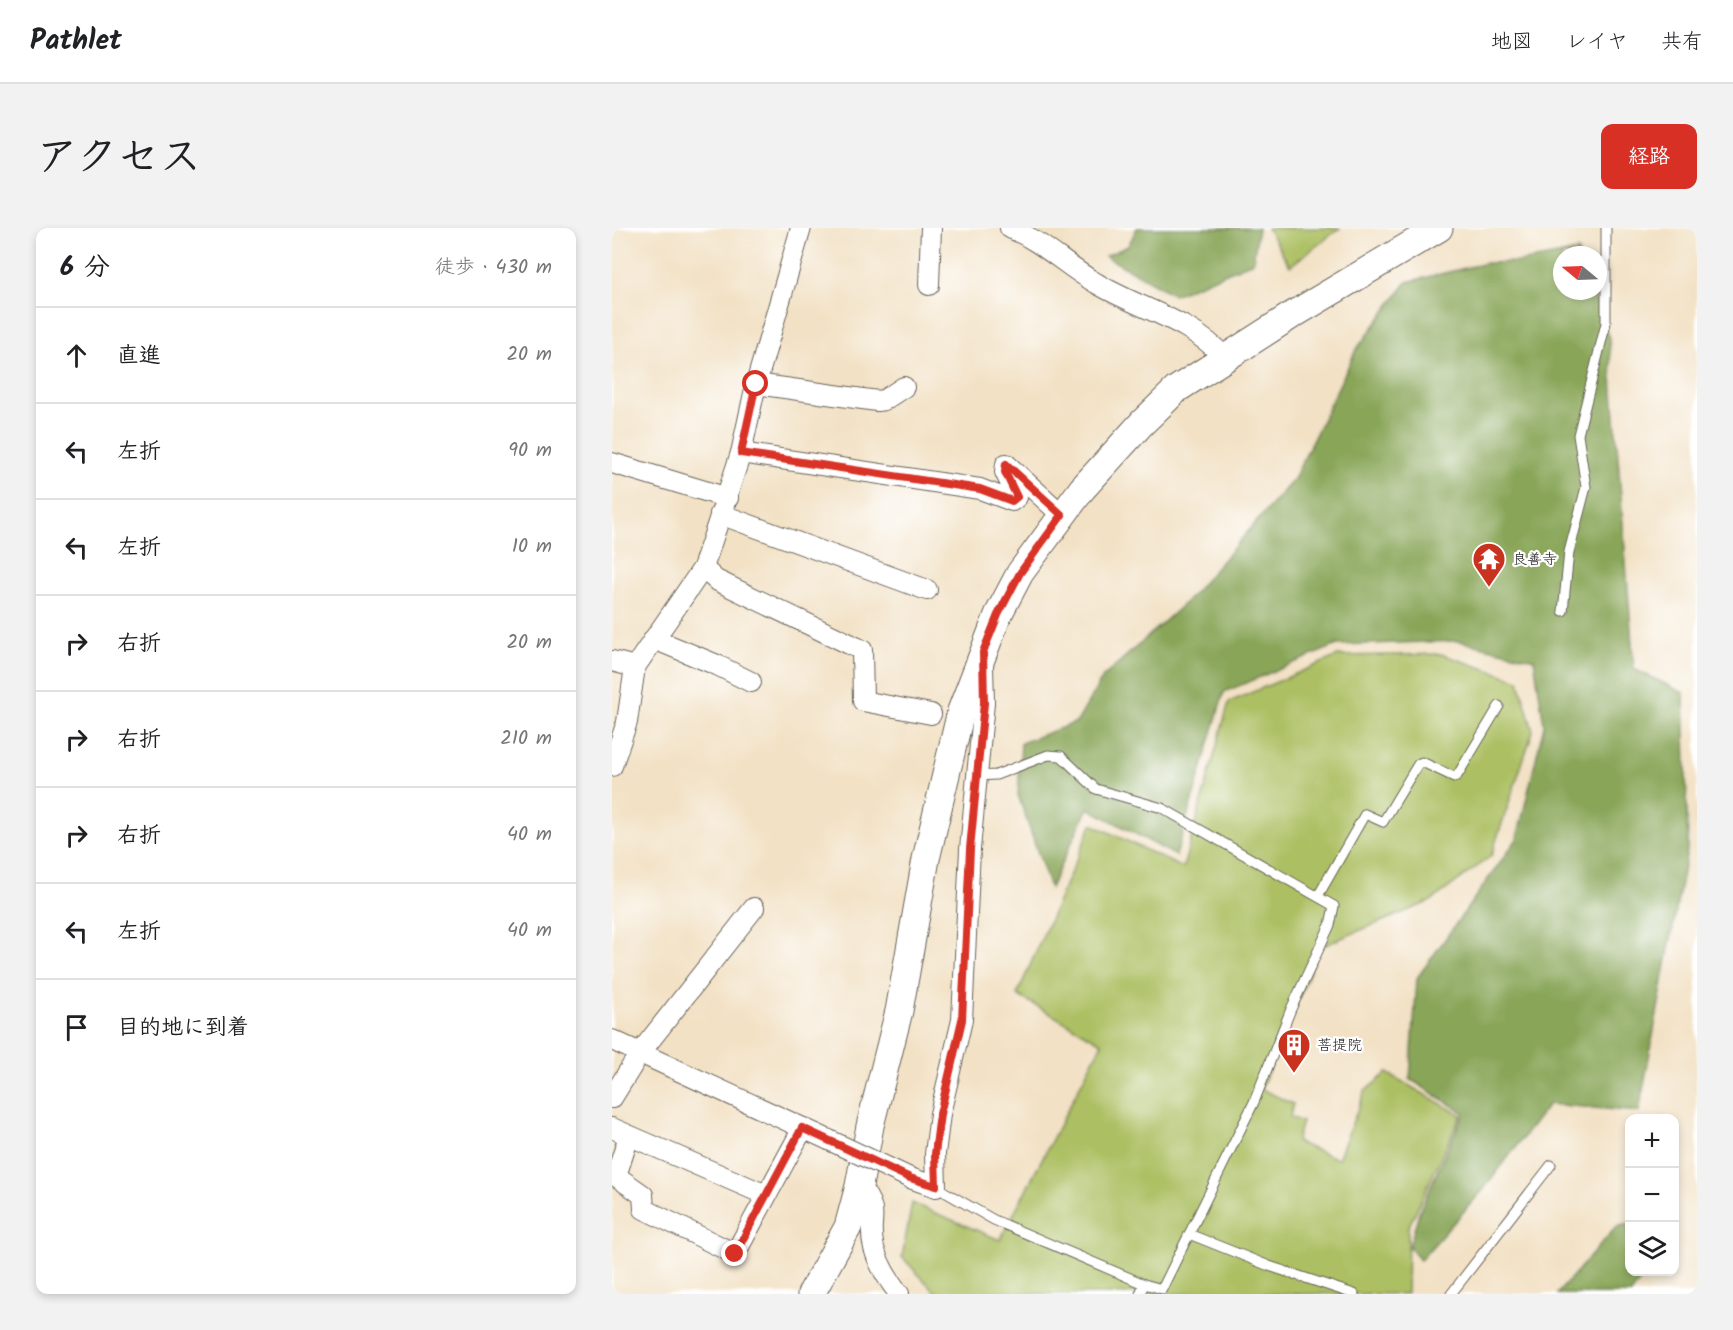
<!DOCTYPE html>
<html lang="ja">
<head>
<meta charset="utf-8">
<style>
  :root { --surface:#fff; --page:#f2f2f2; --text:#202124; --muted:#757577; --line:#e0e0e0; --accent:#d93025 }
  body { margin:0; font-family:Kalam,"Klee One",sans-serif; background:var(--page); color:var(--text) }
  .controls { position:absolute; right:18px; bottom:18px; display:grid; overflow:hidden; border-radius:12px; box-shadow:0 3px 9px #0003 }
  .controls button { width:54px; height:54px; display:grid; place-items:center; padding:0; border:0; border-bottom:2px solid var(--line); background:var(--surface); color:var(--text); font:30px sans-serif }
  .compass { position:absolute; left:941px; top:18px; width:54px; height:54px; border-radius:50%; background:var(--surface); box-shadow:0 3px 9px #0003; rotate:289deg }
  .stop { position:absolute; width:18px; height:18px; margin:-14px; border:4px solid #d93025; border-radius:50%; background:#fff }
  .stop.end { background:#d93025; border-color:#fff; box-shadow:0 2px 6px #0008 }
  .list { margin:0; padding:0; list-style:none }
  h2 { display:flex; justify-content:space-between; align-items:center; height:78px; margin:0; padding:0 24px; font-size:26px }
  h2 small { font-size:20px; font-weight:400; color:var(--muted) }
  .list li { display:grid; grid-template-columns:39px 1fr auto; gap:18px; align-items:center; box-sizing:border-box; height:96px; padding:0 24px; border-top:2px solid var(--line) }
  .list b { display:block; font-size:22px; white-space:nowrap }
  .list em { font-size:20px; font-style:normal; color:var(--muted) }
  .icon { flex:none; width:33px; height:33px; fill:none; stroke:currentColor; stroke-width:2; stroke-linecap:round; stroke-linejoin:round }
  .map { position:relative; flex:none; width:1085px; height:1066px; overflow:hidden; border-radius:12px }
  header { display:flex; align-items:center; gap:36px; box-sizing:border-box; height:84px; padding:0 30px; background:var(--surface); border-bottom:2px solid var(--line) }
  header strong { font-size:28px }
  nav { display:flex; gap:33px; margin-inline-start:auto; font-size:21px }
  .intro { display:flex; align-items:center; justify-content:space-between; box-sizing:border-box; height:144px; padding:0 36px }
  h1 { margin:0; font-size:42px }
  .button { padding:15px 27px; border-radius:12px; background:var(--accent); color:#fff; font-size:21px; font-weight:700 }
  main { display:flex; gap:36px; padding:0 36px }
  aside { flex:1; background:var(--surface); border-radius:12px; box-shadow:0 3px 9px #0003 }
  .map>svg:first-child { display:block }
  .green { fill:#acbf62; stroke:#646e3f; stroke-width:1.5 }
  .forest { fill:#89a658; stroke:#52613a; stroke-width:1.5 }
  .lines { fill:none; stroke-linecap:round; stroke-linejoin:round }
  .lane-casing { stroke:#676157; stroke-width:11 }
  .street-casing { stroke:#676157; stroke-width:22 }
  .secondary-casing { stroke:#676157; stroke-width:29 }
  .lane { stroke:#fff; stroke-width:9 }
  .street { stroke:#fff; stroke-width:20 }
  .secondary { stroke:#fff; stroke-width:27 }
  .street-bridge-casing { stroke:#676157; stroke-width:22; stroke-linecap:butt }
  .street-bridge { stroke:#fff; stroke-width:20 }
  .route { stroke:#d93025; stroke-width:8 }
  .labels { text-anchor:middle; stroke-width:4.5; stroke-linejoin:round; paint-order:stroke }
  .poi-label { font-size:15px; fill:#1c1c1c; stroke:#fff; text-anchor:start }
</style>
</head>
<body>
<header>
<strong>Pathlet</strong>
<nav><a>地図</a><a>レイヤ</a><a>共有</a></nav>
</header>
<div class="intro"><h1>アクセス</h1><a class="button">経路</a></div>
<main>
<aside>
<h2>6 分<small>徒歩 · 430 m</small></h2>
<ul class="list">
<li><svg class="icon" aria-label="ahead" viewBox="0 0 24 24"><path d="M12 20V5M6 11l6-6 6 6"/></svg><div><b>直進</b></div><em>20 m</em></li>
<li><svg class="icon" aria-label="left" viewBox="0 0 24 24"><path d="M17 20v-9H6M10 6l-5 5 5 5"/></svg><div><b>左折</b></div><em>90 m</em></li>
<li><svg class="icon" aria-label="left" viewBox="0 0 24 24"><path d="M17 20v-9H6M10 6l-5 5 5 5"/></svg><div><b>左折</b></div><em>10 m</em></li>
<li><svg class="icon" aria-label="right" viewBox="0 0 24 24"><path d="M7 20v-9h11M14 6l5 5-5 5"/></svg><div><b>右折</b></div><em>20 m</em></li>
<li><svg class="icon" aria-label="right" viewBox="0 0 24 24"><path d="M7 20v-9h11M14 6l5 5-5 5"/></svg><div><b>右折</b></div><em>210 m</em></li>
<li><svg class="icon" aria-label="right" viewBox="0 0 24 24"><path d="M7 20v-9h11M14 6l5 5-5 5"/></svg><div><b>右折</b></div><em>40 m</em></li>
<li><svg class="icon" aria-label="left" viewBox="0 0 24 24"><path d="M17 20v-9H6M10 6l-5 5 5 5"/></svg><div><b>左折</b></div><em>40 m</em></li>
<li><svg class="icon" aria-label="arrive" viewBox="0 0 24 24"><path d="M6 21V4h12l-3 4 3 4H6"/></svg><div><b>目的地に到着</b></div></li>
</ul>
</aside>
<div class="map">
<svg width="1085" height="1066" viewBox="0 0 1085 1066">
  <rect width="100%" height="100%" fill="#fff"/>
  <filter id="ink" filterUnits="userSpaceOnUse"><feTurbulence type="fractalNoise" baseFrequency=".0167" numOctaves="2"/><feDisplacementMap in="SourceGraphic" scale="12" xChannelSelector="R" yChannelSelector="G"/><feConvolveMatrix kernelMatrix="1 2 1 2 8 2 1 2 1" color-interpolation-filters="sRGB"/></filter>
  <filter id="wash" filterUnits="userSpaceOnUse"><feTurbulence type="fractalNoise" baseFrequency=".008" numOctaves="4" result="noise"/><feDisplacementMap in="SourceGraphic" scale="24" xChannelSelector="R" yChannelSelector="G"/><feGaussianBlur stdDeviation="1.35" result="paint"/><feColorMatrix in="noise" values="0 0 0 0 0 0 0 0 0 0 0 0 0 0 0 0 0 1.4 0 .05"/><feComposite in="paint" operator="in"/></filter>
  <g filter="url(#wash)">
    <rect width="100%" height="100%" fill="#f2e1c4"/>
    <g class="green">
      <path d="M655 0H728L678 38Z"/>
      <path d="M829 426 907 452 921 503 879 628 819 673 708 719 649 861 681 876 678 889 690 894 684 914 726 931 753 863 775 845 849 887 796 1000 795 1066H325L290 1029 300 975 388 1012 490 815 405 767 480 596 571 640 617 474 726 428Z"/>
    </g>
    <g class="forest">
      <path d="M525 0H646L641 34 562 67 493 28 516 18Z"/>
      <path d="M966 23 967 27H950V63H980L997 110 1022 441 1072 465 1076 617 1027 884 937 876 871 962 808 1032 797 1019 807 984 852 885 798 851 805 750 905 611 932 497 922 431 847 413 725 417 612 464 564 628 476 580 438 660 406 567 409 515 465 494 491 449 575 373 682 251 744 122 795 54 874 35 908 34Z"/>
      <path d="M1017 996V1044H1034L1019 1066H945L1004 999Z"/>
    </g>
  </g>
  <g filter="url(#ink)">
    <g class="lines">
      <g class="lane-casing">
        <g id="lane">
          <path d="M951 383 957 324 974 259 966 207 994 95V0"/>
          <path d="M365 548 384 547 436 527 449 528 484 561 550 580 722 678 718 697 679 781 642 874 550 1061 532 1056"/>
          <path d="M706 668 753 586 771 594 806 536 810 534 842 549 845 548 887 478"/>
          <path d="M324 959 382 992 532 1056 528 1066"/>
          <path d="M577 1006 657 1038 742 1066"/>
          <path d="M839 1066 939 937"/>
        </g>
      </g>
      <g class="street-casing">
        <g id="street">
          <path d="M398 0C430 13 454 38 484 55 527 81 577 91 612 129"/>
          <path d="M317 57 319 0"/>
          <path d="M144 156 189 0"/>
          <path d="M129 225 368 261 400 273 405 269 393 244 394 236 450 287"/>
          <path d="M0 235 116 270"/>
          <path d="M108 286 315 362"/>
          <path d="M91 340 104 352 250 422 251 473 319 486"/>
          <path d="M42 411 105 437 139 454"/>
          <path d="M0 433 23 439"/>
          <path d="M0 538 15 494 23 439 91 340 129 225 144 156 265 173 272 172 292 159"/>
          <path d="M0 812 217 912"/>
          <path d="M0 870 28 825 142 680"/>
          <path d="M0 900 154 967"/>
          <path d="M17 908 4 948 31 967 32 981 123 1026 191 900"/>
          <path d="M298 950 324 959 323 926 328 886 350 792 358 621 372 475 371 437"/>
          <path d="M247 958C271 987 254 990 262 1020 267 1038 276 1051 287 1066"/>
        </g>
      </g>
      <g class="secondary-casing">
        <path id="secondary" d="M199 1066 236 999 247 958 258 898 287 783 314 631 349 483 386 387 408 345 470 261 530 195 565 161 677 89 827 0"/>
      </g>
      <use href="#lane" class="lane"/>
      <use href="#street" class="street"/>
      <use href="#secondary" class="secondary"/>
      <g class="street-bridge-casing">
        <path id="street-bridge" d="M217 912 298 950"/>
      </g>
      <use href="#street-bridge" class="street-bridge"/>
    </g>
  </g>
  <g class="lines" filter="url(#ink)">
    <path class="route" d="M123 1026 190 900 298 950 324 958 323 926 328 886 350 792 358 621 372 475 371 424 386 387 408 345 450 287 394 236 393 244 405 269 400 273 368 261 129 225 144 156"/>
  </g>
  <defs>
    <g id="temple-pin" transform="scale(1.725)"><path d="M0 17L-7.5 6A9.5 9.5 0 1 1 7.5 6Z" fill="#c8321e" stroke="#fff"/><path d="M0-6L5-2H3V0L6.5 2.5H4V6H1.5V3h-3V6H-4V2.5H-6.5L-3 0V-2H-5Z" fill="#fff"/></g>
    <g id="building-pin" transform="scale(1.725)"><path d="M0 17L-7.5 6A9.5 9.5 0 1 1 7.5 6Z" fill="#c8321e" stroke="#fff"/><path d="M-4-6H4V6H1V3H-1V6H-4ZM-2.5-4.3h1.7v1.8h-1.7ZM.8-4.3h1.7v1.8H.8ZM-2.5-1h1.7V.8h-1.7ZM.8-1h1.7V.8H.8Z" fill="#fff"/></g>
  </defs>
  <g fill-rule="evenodd">
    <use href="#temple-pin" x="877" y="331"/>
    <use href="#building-pin" x="682" y="817"/>
  </g>
  <g class="labels">
    <g class="poi-label">
      <text x="900" y="336">良善寺</text>
      <text x="705" y="822">菩提院</text>
    </g>
  </g>
</svg>
<div class="controls">
<button>+</button>
<button>−</button>
<button><svg class="icon" aria-label="layers" viewBox="0 0 24 24"><path d="M12 4l9 5-9 5-9-5zM3 14l9 5 9-5"/></svg></button>
</div>
<svg class="compass" viewBox="-18 -18 36 36"><path d="M0-13l5 13h-10z" fill="#e53935"/><path d="M0 13l5-13h-10z" fill="#757577"/></svg>
<div class="stop" style="left:144px;top:156px"></div>
<div class="stop end" style="left:123px;top:1026px"></div>
</div>
</main>
</body>
</html>
